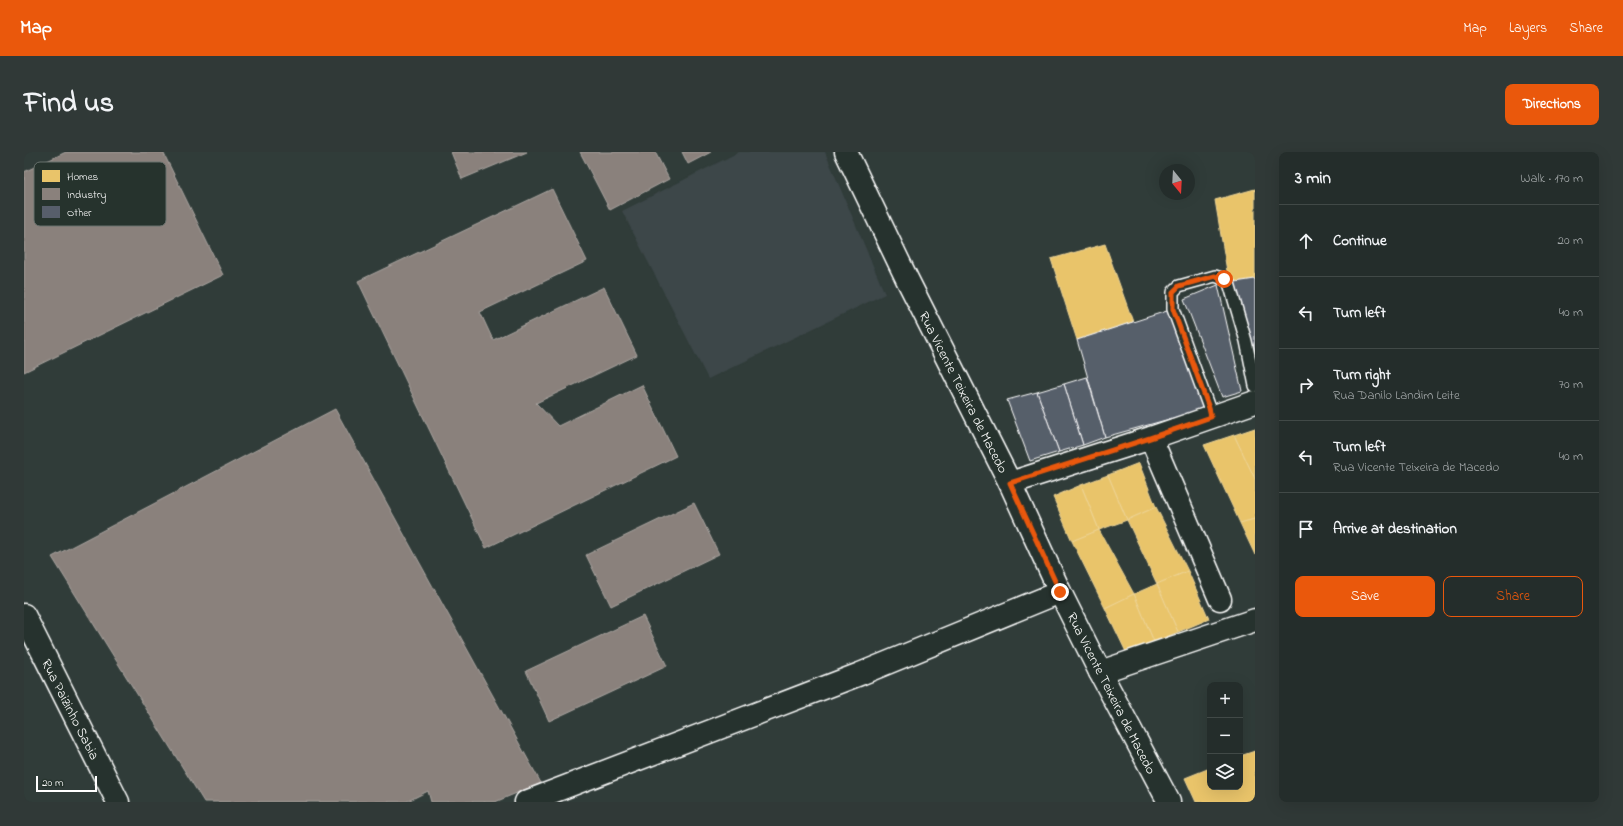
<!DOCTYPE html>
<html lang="en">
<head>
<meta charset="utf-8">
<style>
  :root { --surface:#242d2b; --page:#303937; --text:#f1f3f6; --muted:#a3a8a9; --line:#414947; --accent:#ea580c }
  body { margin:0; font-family:"Indie Flower",sans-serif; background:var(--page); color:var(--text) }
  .controls { position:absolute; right:12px; bottom:12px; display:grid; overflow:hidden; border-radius:8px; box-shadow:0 4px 16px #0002 }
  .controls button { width:36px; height:36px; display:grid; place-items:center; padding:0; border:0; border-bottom:1px solid var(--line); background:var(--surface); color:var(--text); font:20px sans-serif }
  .compass { position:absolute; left:1135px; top:12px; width:36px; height:36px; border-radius:50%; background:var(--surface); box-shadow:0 4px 16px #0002; rotate:162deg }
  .scale { position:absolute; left:12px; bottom:10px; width:61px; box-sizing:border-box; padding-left:4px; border:2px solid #fff; border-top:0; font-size:11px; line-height:14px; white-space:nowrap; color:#fff; -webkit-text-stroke:3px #26332d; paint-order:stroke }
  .stop { position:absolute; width:12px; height:12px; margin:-9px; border:3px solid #ea580c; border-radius:50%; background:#fff }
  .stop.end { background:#ea580c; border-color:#fff; box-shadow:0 1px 4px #0008 }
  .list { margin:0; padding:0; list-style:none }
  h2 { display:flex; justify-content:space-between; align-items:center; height:52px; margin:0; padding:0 16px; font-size:17px }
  h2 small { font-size:13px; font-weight:400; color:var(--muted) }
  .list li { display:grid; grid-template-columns:26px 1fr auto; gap:12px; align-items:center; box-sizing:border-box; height:72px; padding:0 16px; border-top:1px solid var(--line) }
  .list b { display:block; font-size:15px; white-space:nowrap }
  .list p { margin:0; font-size:13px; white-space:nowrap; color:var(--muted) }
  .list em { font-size:13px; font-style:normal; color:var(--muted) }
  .actions { display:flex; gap:8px; padding:12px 16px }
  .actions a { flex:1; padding:9px 0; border:1px solid var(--accent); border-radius:8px; text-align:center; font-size:14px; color:var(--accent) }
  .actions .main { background:var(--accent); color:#fff }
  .icon { flex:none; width:22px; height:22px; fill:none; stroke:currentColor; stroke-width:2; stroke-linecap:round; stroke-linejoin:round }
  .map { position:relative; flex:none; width:1231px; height:650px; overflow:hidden; border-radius:8px }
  header { display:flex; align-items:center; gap:24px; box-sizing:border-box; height:56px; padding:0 20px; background:var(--accent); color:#fff }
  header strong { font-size:19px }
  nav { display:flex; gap:22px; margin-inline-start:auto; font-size:14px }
  .intro { display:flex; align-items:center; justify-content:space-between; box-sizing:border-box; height:96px; padding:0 24px }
  h1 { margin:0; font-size:28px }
  .button { padding:10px 18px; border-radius:8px; background:var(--accent); color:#fff; font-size:14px; font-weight:700 }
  main { display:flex; gap:24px; padding:0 24px }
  aside { flex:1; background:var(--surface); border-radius:8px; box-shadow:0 4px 16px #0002 }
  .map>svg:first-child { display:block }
  .built { fill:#3c4648 }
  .homes { fill:#e9c46a; stroke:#f0d697 }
  .industry { fill:#8a817c; stroke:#ada7a3 }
  .building { fill:#575e6b; stroke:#fff }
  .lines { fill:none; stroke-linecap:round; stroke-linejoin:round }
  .service-casing { stroke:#fff; stroke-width:14 }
  .minor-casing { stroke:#fff; stroke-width:25 }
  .tertiary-casing { stroke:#fff; stroke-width:25 }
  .service { stroke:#26332d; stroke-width:11 }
  .minor { stroke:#26332d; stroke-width:22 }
  .tertiary { stroke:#26332d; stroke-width:22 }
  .route { stroke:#ea580c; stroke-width:5 }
  .labels { text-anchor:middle; stroke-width:4; stroke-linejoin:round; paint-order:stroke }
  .street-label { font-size:14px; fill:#fff; stroke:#26332d }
  .key { fill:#26332d; stroke:#67706c; stroke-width:1 }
  .key-label { font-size:11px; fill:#fff }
</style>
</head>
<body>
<header>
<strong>Map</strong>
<nav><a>Map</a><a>Layers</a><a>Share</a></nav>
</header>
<div class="intro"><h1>Find us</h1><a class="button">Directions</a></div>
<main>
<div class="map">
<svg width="1231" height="650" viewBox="0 0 1231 650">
  <rect width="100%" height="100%" fill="#303c39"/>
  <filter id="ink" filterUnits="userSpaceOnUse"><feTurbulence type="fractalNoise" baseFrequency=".025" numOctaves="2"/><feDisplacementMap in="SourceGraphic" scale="8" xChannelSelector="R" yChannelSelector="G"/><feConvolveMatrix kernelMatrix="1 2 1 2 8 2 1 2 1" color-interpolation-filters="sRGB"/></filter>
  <g filter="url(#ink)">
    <path class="built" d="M715 0H801L861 142 684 227 598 59Z"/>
    <g class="homes">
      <path d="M1231 37V127L1205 131 1191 48Z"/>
      <path d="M1081 92 1109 170 1053 188 1027 107Z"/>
      <path d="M1231 276V327L1210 283Z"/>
      <path d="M1210 283 1231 327V367L1216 371 1180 293Z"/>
      <path d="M1115 311 1132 355 1103 368 1084 323Z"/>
      <path d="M1084 323 1103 368 1075 378 1057 333Z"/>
      <path d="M1057 333 1075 378 1048 389 1029 345Z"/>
      <path d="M1132 355 1164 419 1133 432 1103 368Z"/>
      <path d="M1231 367V403L1216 371Z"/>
      <path d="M1075 378 1110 442 1081 456 1048 389Z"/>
      <path d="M1164 419 1185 467 1154 480 1133 432Z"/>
      <path d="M1133 432 1154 480 1130 490 1110 442Z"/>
      <path d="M1110 442 1130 490 1103 502 1081 456Z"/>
      <path d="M1231 599V650H1172L1161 626 1186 616V635H1216V604Z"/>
    </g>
    <g class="industry">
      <path d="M42 0H139L199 123 0 220V20Z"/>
      <path d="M427 0H503L438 27Z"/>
      <path d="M556 0H631L645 27 586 58Z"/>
      <path d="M658 0H687L664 12Z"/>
      <path d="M528 37 563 109 456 160 469 188 580 135 613 203 512 251 534 274 618 233 652 304 462 396 334 129Z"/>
      <path d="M311 257 517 631 471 650H407L404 639 382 650H180L28 405Z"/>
      <path d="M670 351 695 402 587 454 562 403Z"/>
      <path d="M619 464 643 514 525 569 502 519Z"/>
    </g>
    <g class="building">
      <path d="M1231 127V234L1205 131Z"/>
      <path d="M1194 133 1218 239 1198 245 1160 147Z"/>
      <path d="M1149 157 1185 256 1081 285 1053 188Z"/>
      <path d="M1063 225 1081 285 1059 293 1040 232Z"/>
      <path d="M1040 232 1059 293 1035 300 1013 240Z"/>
      <path d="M1013 240 1035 300 1006 309 983 248Z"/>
    </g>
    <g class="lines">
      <g class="service-casing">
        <path id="service" d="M1187 265 1185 256 1149 157V140L1155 134 1191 124 1200 127 1205 131 1222 189 1231 234"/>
      </g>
      <g class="minor-casing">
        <g id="minor">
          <path d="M1127 286 1196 447"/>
          <path d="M986 331 1127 286 1231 250"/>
          <path d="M0 463 94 650"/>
          <path d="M1076 520 1231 468"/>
          <path d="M502 650 836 522 1036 440"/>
        </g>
      </g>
      <g class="tertiary-casing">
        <path id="tertiary" d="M822 0 883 127 986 331 1036 440 1076 520 1145 650"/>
      </g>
      <use href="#service" class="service"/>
      <use href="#minor" class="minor"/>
      <use href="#tertiary" class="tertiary"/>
    </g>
  </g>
  <g class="lines" filter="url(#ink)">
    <path class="route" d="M1036 440 986 331 1126 286 1187 265 1185 256 1149 157V140L1155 134 1191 124 1200 127"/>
  </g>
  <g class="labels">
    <g class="street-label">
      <text transform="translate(940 240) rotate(63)" y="5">Rua Vicente Teixeira de Macedo</text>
      <text transform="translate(1088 541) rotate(63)" y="5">Rua Vicente Teixeira de Macedo</text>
      <text transform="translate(47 557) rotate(63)" y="5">Rua Paizinho Sabia</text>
    </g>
  </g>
  <rect x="10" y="10" width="132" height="64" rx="6" class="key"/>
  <rect x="18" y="18" width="18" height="12" fill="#e9c46a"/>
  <rect x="18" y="36" width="18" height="12" fill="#8a817c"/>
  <rect x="18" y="54" width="18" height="12" fill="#575e6b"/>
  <g class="key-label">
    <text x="43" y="28">Homes</text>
    <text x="43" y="46">Industry</text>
    <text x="43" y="64">Other</text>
  </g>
</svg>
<div class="controls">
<button>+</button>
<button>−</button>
<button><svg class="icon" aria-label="layers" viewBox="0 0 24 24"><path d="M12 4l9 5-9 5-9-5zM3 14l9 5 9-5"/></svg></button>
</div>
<svg class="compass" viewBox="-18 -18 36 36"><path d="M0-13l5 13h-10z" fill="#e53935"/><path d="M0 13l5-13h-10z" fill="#a3a8a9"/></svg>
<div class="scale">20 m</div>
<div class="stop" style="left:1200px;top:127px"></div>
<div class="stop end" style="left:1036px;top:440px"></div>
</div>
<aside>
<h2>3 min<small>Walk · 170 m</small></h2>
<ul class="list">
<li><svg class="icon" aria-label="ahead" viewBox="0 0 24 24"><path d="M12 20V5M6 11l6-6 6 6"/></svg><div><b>Continue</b></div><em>20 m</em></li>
<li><svg class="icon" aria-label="left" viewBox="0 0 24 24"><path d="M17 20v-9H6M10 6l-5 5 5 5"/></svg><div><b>Turn left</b></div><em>40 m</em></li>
<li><svg class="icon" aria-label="right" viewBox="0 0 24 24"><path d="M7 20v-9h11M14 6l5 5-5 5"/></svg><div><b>Turn right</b><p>Rua Danilo Landim Leite</p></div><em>70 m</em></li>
<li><svg class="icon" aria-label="left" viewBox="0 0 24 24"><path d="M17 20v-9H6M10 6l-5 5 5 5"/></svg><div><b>Turn left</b><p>Rua Vicente Teixeira de Macedo</p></div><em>40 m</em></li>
<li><svg class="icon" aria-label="arrive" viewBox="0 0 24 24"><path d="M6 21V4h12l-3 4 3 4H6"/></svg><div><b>Arrive at destination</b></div></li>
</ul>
<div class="actions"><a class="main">Save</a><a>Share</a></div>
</aside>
</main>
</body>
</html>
